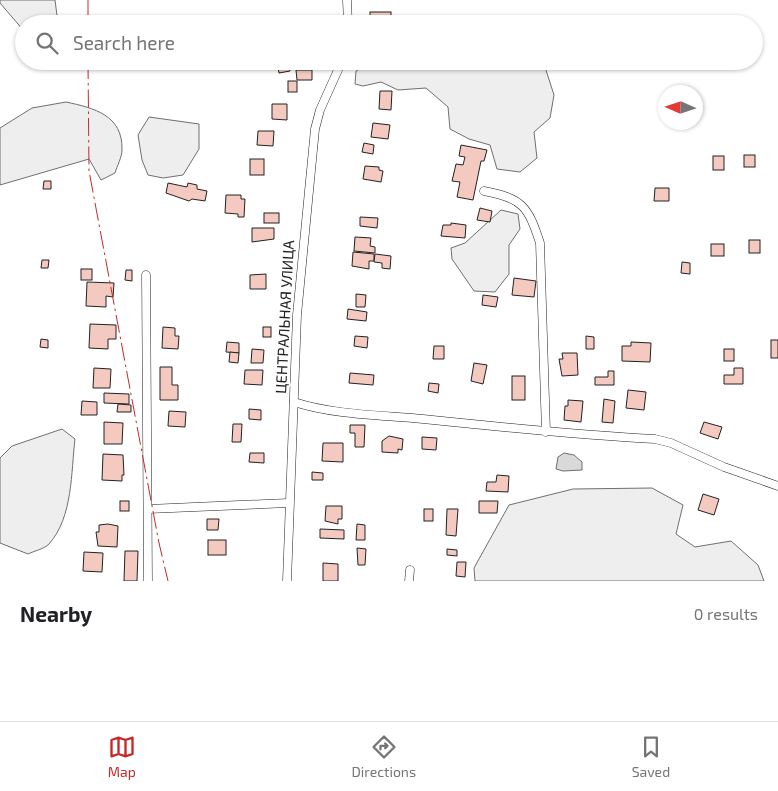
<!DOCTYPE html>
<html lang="en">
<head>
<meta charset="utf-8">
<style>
  :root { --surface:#fff; --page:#f2f2f2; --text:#202124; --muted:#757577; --line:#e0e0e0; --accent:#c62828 }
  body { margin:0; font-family:"Exo 2",sans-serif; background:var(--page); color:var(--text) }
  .compass { position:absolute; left:658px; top:85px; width:45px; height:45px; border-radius:50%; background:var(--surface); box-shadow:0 1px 4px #0004; rotate:273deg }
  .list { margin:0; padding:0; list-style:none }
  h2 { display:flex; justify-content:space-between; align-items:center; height:65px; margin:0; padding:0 20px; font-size:21px }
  h2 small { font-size:16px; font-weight:400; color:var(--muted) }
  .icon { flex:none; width:28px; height:28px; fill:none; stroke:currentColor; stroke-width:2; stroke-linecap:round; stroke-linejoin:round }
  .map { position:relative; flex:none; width:778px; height:581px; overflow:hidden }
  .search { position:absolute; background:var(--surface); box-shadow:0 1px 4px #0004; left:15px; right:15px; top:15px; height:55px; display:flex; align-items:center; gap:12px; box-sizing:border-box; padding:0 18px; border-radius:28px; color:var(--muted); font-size:19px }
  .sheet { height:140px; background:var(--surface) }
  nav { display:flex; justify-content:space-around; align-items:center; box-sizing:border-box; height:70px; border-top:1px solid var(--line); background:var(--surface); font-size:14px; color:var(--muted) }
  nav a { display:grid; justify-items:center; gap:2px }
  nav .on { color:var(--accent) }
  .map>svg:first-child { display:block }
  .green { fill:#eee; stroke:#6f6f6f }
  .water { fill:#d9d9d9; stroke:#6f6f6f }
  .building { fill:#f3c9c0; stroke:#222 }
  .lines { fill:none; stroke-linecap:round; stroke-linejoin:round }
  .street-casing { stroke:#222; stroke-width:9 }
  .street { stroke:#fff; stroke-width:8 }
  .power { stroke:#c62828; stroke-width:1; stroke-dasharray:18 4 2.5 4; stroke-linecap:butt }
  .labels { text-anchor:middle; stroke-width:4; stroke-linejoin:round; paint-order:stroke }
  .street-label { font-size:15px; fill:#222; stroke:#fff }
</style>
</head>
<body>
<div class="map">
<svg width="778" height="581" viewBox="0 0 778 581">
  <rect width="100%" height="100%" fill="#fff"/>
  <g class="green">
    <path d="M0 0H55L58 23 24 24V31L0 3Z"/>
    <path d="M375 61H540L544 64 554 95 550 118 534 132 537 158 520 172 497 169 490 145 469 139 450 129 448 107 426 88 398 90 381 82 363 86 355 84 356 71Z"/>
    <path d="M66 102C94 108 123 115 122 150 122 157 117 166 115 173L101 180 89 159 0 185V128L32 108Z"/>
    <path d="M149 117 199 124V149L183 175 163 178 148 175 142 160 138 135Z"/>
    <path d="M501 210 518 214 520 229 509 245V274L495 292 474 291 452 259 451 248 465 243Z"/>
    <path d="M62 429 75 439C71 472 73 517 49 544 44 549 34 551 28 554L0 543V458L12 446Z"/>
    <path d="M652 488 683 505 676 534 695 547 731 541 758 565 764 581H475L474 568 509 505 573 489Z"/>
  </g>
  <path class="water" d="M564 453 574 455 582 462V470L563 471 556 469 558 457Z"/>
  <g class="building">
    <rect x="370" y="12" width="21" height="12"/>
    <path d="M272 61H289L290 71 279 73 278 68H273Z"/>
    <path d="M296 70H312V80H297Z"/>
    <rect x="288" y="81" width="9" height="11"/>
    <path d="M380 91H392L391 110 379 109Z"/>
    <path d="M272 104H287V120L272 119Z"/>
    <path d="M373 123 390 125 388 139 371 137Z"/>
    <path d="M258 131H274L273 146 257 145Z"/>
    <path d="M364 143 374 145 373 154 362 152Z"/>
    <path d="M461 145 487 150 484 161H481L473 200 457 197 460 182 452 181 456 164 463 165 465 157 459 156Z"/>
    <rect x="744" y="155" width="11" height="12"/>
    <rect x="713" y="156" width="11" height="14"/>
    <rect x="250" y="159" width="14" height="16"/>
    <path d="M365 166 379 167V170L383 171 381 182 363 179Z"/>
    <path d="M44 181H51V189H43Z"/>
    <path d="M168 183 187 187 188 183 197 185V189L207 191 205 201 192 199 189 201 166 193Z"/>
    <path d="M655 188H669V201H654Z"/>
    <path d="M226 195H241V199H245L244 217H238V214L225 213Z"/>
    <path d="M480 208 492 211 490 222 477 220Z"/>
    <rect x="264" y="213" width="15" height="10"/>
    <path d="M360 217 378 218 377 228 360 226Z"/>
    <path d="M451 223 466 225 465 238 441 236 443 225H451Z"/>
    <path d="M252 228H274V239L252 242Z"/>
    <path d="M355 237 371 238 370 246 375 247V253L354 251Z"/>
    <rect x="749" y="240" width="11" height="13"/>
    <rect x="711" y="244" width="13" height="12"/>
    <path d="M353 252 374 254V261H369V269L352 266Z"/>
    <path d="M375 254 391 256 390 269 382 268V263L374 262Z"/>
    <path d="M42 260H49L48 268H41Z"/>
    <path d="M682 262 690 263V274L681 273Z"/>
    <rect x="81" y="269" width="11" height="11"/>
    <path d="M126 270H132V281L125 280Z"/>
    <path d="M266 274V289H250V275Z"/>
    <path d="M514 278 536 281 534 297 512 295Z"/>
    <path d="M87 282 114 283 113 297 106 296V307L86 306Z"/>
    <path d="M356 294 366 295 365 307H356Z"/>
    <path d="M483 295 498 297 496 307 482 305Z"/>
    <path d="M348 309 367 312 366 321 347 319Z"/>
    <path d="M90 324 116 325V339H108V349L89 348Z"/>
    <path d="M163 327 175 328V336H179L178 349 162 348Z"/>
    <rect x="263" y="327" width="8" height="10"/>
    <path d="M355 336 368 337 367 348 354 346Z"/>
    <path d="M586 336 594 337V349H586Z"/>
    <path d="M41 339 48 340V348L40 347Z"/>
    <rect x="771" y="340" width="7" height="18"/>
    <path d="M227 342 239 343V353L226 352Z"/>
    <path d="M631 342 651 343 650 362 622 361V346H631Z"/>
    <path d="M434 346H444V359H433Z"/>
    <path d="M252 349 264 350 263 363H251Z"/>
    <rect x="724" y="349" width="10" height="12"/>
    <path d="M230 352 239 353 238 363 229 362Z"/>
    <path d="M562 353H577L578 375 562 376 559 359H563Z"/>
    <path d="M474 363 487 365 483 384 471 381Z"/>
    <path d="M160 367H172V385H178V400H160Z"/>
    <path d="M94 368 111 369 110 388H93Z"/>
    <path d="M734 368H743V384H724V375H734Z"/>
    <path d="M245 370H263L262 385 244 384Z"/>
    <path d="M608 371H614V385H595V377H608Z"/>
    <path d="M350 373 374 375 373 385 349 383Z"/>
    <rect x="512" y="376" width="13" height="24"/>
    <path d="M429 383 439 384 438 393 428 391Z"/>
    <path d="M628 390 646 392 644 410 626 408Z"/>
    <path d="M104 393 129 394V404L104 403Z"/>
    <path d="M604 399 615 401 613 423 602 422Z"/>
    <path d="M568 400 583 401 581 422 564 420 565 406H568Z"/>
    <path d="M82 401 97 402V415H81Z"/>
    <path d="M118 404 131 405V412H117Z"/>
    <path d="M249 409 261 410V420L249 419Z"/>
    <path d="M169 411 186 412 185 427 168 426Z"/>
    <path d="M104 422 123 423 122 444H104Z"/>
    <path d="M704 422 722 427 718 439 700 433Z"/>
    <path d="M233 424H242L241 442H232Z"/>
    <path d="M350 425H365L364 447H355V433H350Z"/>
    <path d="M389 436 403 439 402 450 398 449V453L382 452V441Z"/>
    <path d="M422 437 437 438 436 450 422 449Z"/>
    <path d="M323 443H343V462L322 461Z"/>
    <path d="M250 453H264V463L249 462Z"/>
    <path d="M103 454 123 455 124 475H122V481L102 480Z"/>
    <path d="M312 472 323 473V480H312Z"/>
    <path d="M497 475 509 476 508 492 486 491 487 482H496Z"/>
    <path d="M703 494 719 499 714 515 698 510Z"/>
    <rect x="120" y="501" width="9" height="10"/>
    <path d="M479 501H498L497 513H479Z"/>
    <path d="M326 506H342V519H338V524L325 521Z"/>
    <rect x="424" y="509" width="9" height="12"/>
    <path d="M447 509H458L456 536 446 535Z"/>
    <path d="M207 519H219L218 530H207Z"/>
    <path d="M108 524 118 526 117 547 98 546 96 532H99V525Z"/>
    <path d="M357 524 365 525V540H356Z"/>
    <path d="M320 529 344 530V539L320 538Z"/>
    <rect x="208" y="540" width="18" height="15"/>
    <path d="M357 548 366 549 365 565H358Z"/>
    <path d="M447 549 457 550V556L447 555Z"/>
    <path d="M125 551H138L137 581H124Z"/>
    <path d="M84 552 103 553 102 572 83 571Z"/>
    <path d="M457 562H466L465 577 456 576Z"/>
    <path d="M323 563 338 564V581H323Z"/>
  </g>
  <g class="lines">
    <g class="street-casing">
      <g id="street">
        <path d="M347 0 348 24"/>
        <path d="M484 191C522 198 528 206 540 243L546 432"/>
        <path d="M146 275 148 581"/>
        <path d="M294 402C334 415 381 415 423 419 500 427 577 435 655 439L671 443 724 467 778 486"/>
        <path d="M148 509 288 503"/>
        <path d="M287 581 297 315 315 129 320 110 342 61"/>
        <path d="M409 581 410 570"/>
      </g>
    </g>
    <use href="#street" class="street"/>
    <g class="power">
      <path d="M88 0V24"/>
      <path d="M88 61 89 171 159 543 168 581"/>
    </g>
  </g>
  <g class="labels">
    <g class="street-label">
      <text transform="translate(285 317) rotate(-87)" y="5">ЦЕНТРАЛЬНАЯ УЛИЦА</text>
    </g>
  </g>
</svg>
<svg class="compass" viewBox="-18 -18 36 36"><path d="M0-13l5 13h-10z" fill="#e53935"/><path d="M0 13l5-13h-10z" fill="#757577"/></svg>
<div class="search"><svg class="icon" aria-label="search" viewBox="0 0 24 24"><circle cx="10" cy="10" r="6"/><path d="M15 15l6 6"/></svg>Search here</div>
</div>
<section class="sheet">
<h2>Nearby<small>0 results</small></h2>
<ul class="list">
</ul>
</section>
<nav>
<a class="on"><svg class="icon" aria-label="map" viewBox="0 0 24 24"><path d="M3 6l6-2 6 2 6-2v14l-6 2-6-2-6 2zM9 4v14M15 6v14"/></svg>Map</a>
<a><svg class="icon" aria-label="directions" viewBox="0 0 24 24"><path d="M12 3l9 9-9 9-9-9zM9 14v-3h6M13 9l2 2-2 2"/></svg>Directions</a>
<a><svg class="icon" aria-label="saved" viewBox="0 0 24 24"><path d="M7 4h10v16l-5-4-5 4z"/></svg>Saved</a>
</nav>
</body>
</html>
